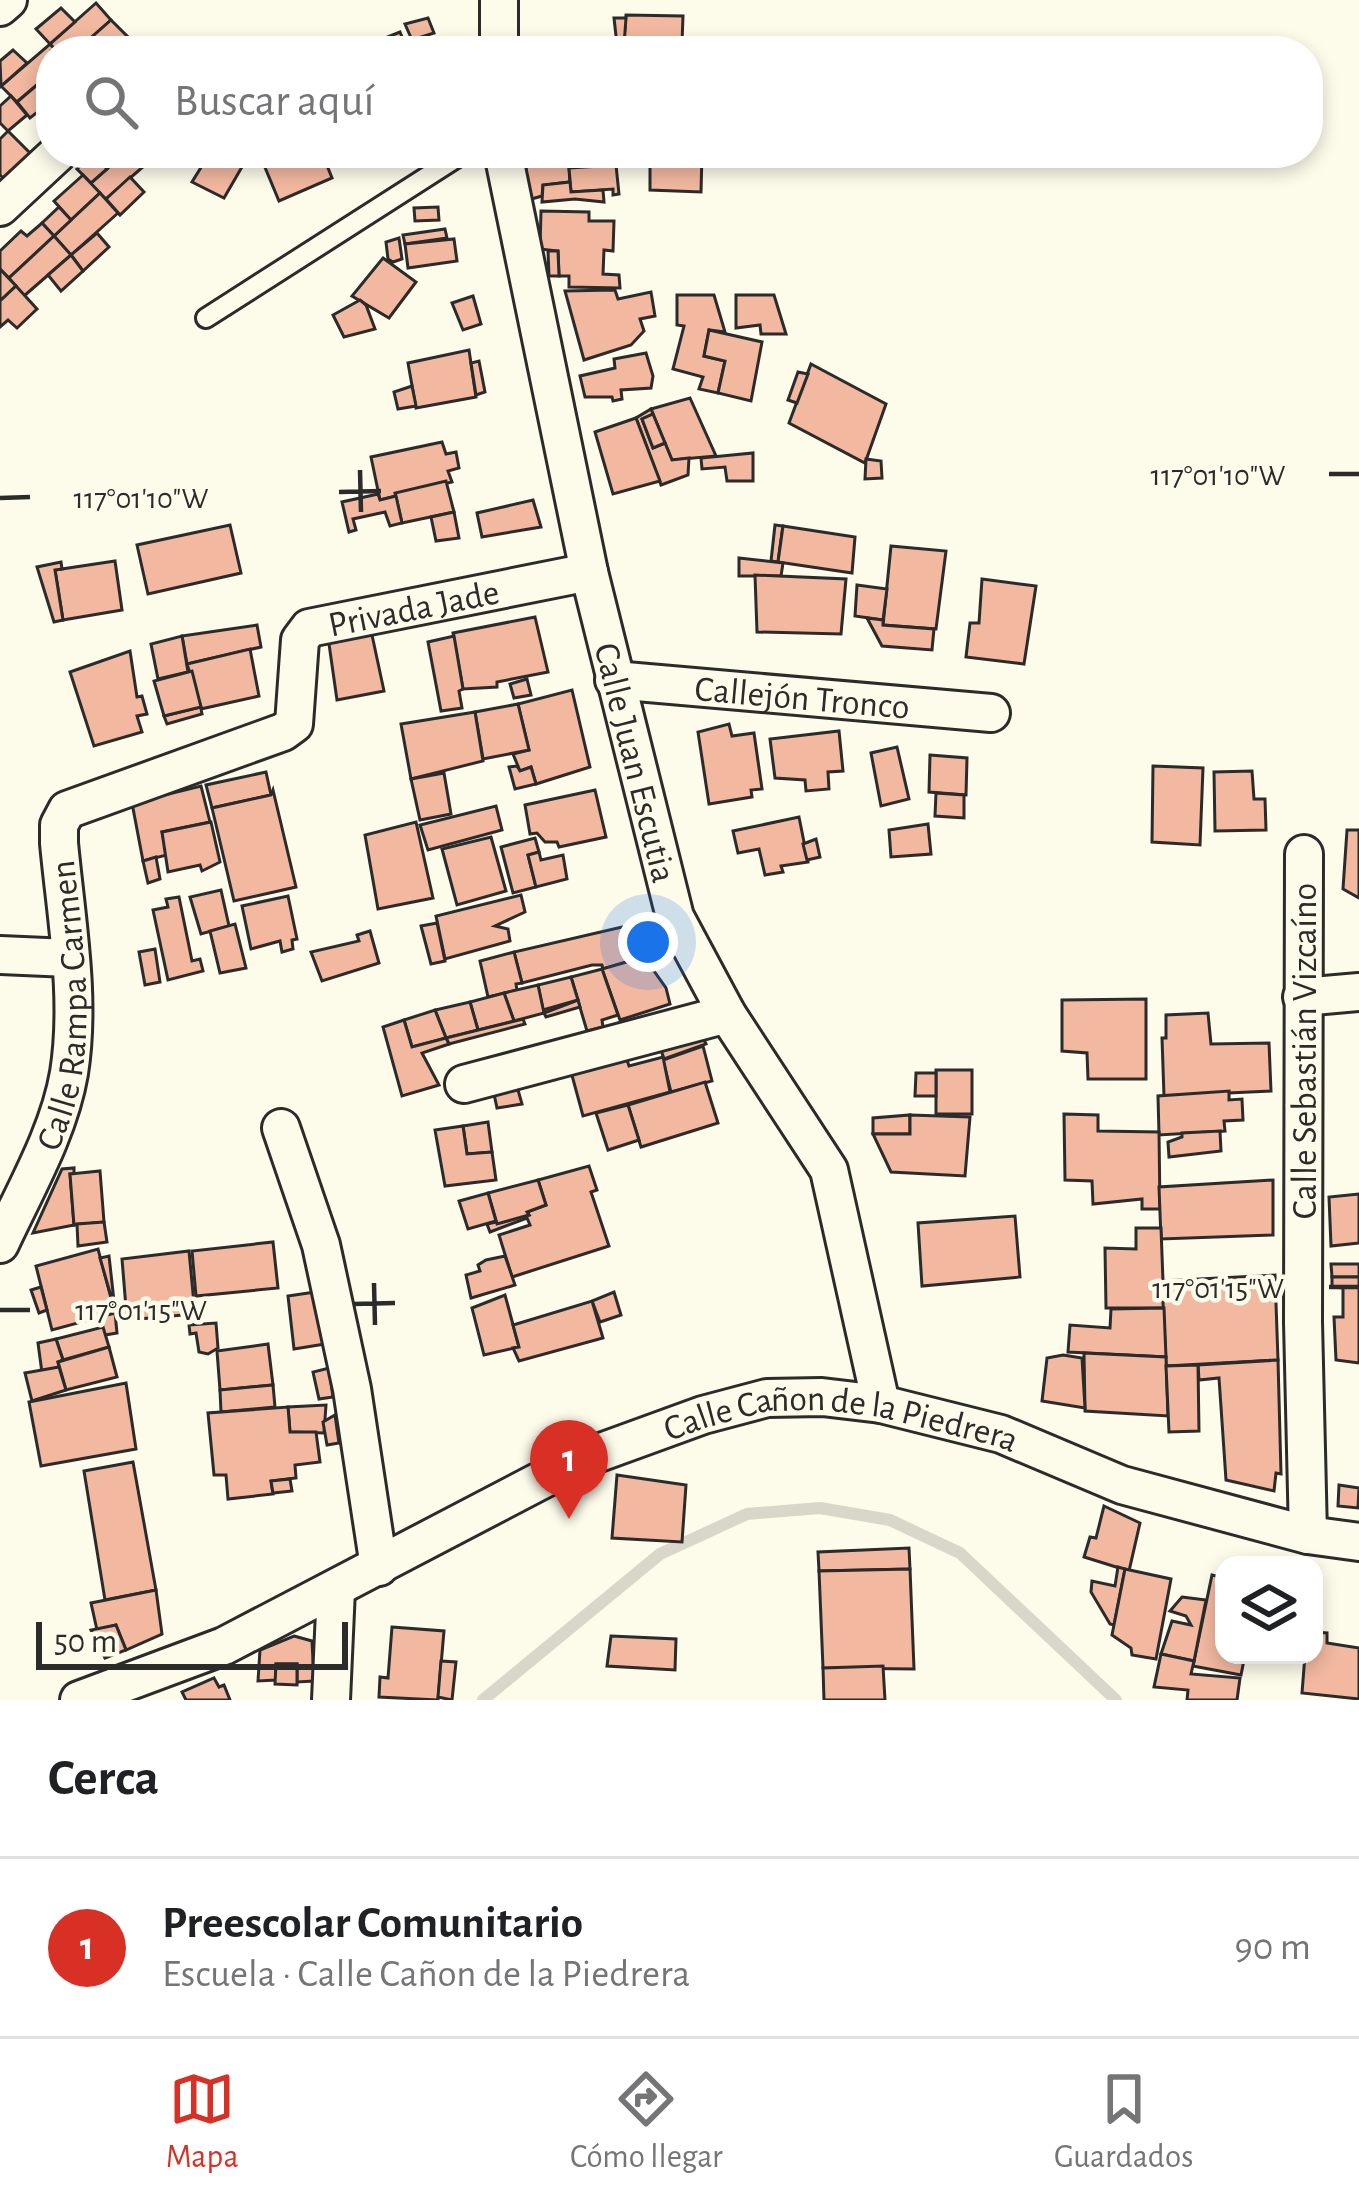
<!DOCTYPE html>
<html lang="es">
<head>
<meta charset="utf-8">
<style>
  :root { --surface:#fff; --page:#f6f6f6; --text:#202124; --muted:#757577; --line:#e0e0e0; --accent:#d93025 }
  body { margin:0; font-family:"Alegreya Sans",sans-serif; background:var(--page); color:var(--text) }
  .controls { position:absolute; right:36px; bottom:36px; display:grid; overflow:hidden; border-radius:24px; box-shadow:0 6px 18px #0003 }
  .controls button { width:108px; height:108px; display:grid; place-items:center; padding:0; border:0; border-bottom:3px solid var(--line); background:var(--surface); color:var(--text); font:60px sans-serif }
  .scale { position:absolute; left:36px; bottom:30px; width:312px; box-sizing:border-box; padding-left:12px; border:6px solid #2b2b2b; border-top:0; font-size:33px; line-height:42px; white-space:nowrap; color:#2b2b2b; -webkit-text-stroke:9px #fdfbea; paint-order:stroke }
  .you { position:absolute; left:648px; top:942px; width:42px; height:42px; margin:-30px; border:9px solid #fff; border-radius:50%; background:#1a73e8; box-shadow:0 0 0 18px #1a73e833 }
  .badge { display:grid; place-items:center; width:78px; height:78px; border-radius:50%; background:var(--accent); color:#fff; font-size:39px; font-weight:700 }
  .pin { position:absolute; translate:-50% -99px; filter:drop-shadow(0 3px 6px #0008) }
  .pin::after { content:''; position:absolute; top:63px; width:42px; height:36px; background:inherit; clip-path:polygon(0 0,100% 0,50% 100%) }
  .list { margin:0; padding:0; list-style:none }
  h2 { display:flex; justify-content:space-between; align-items:center; height:156px; margin:0; padding:0 48px; font-size:51px }
  h2 small { font-size:39px; font-weight:400; color:var(--muted) }
  .list li { display:grid; grid-template-columns:78px 1fr auto; gap:36px; align-items:center; box-sizing:border-box; height:180px; padding:0 48px; border-top:3px solid var(--line) }
  .list b { display:block; font-size:45px; white-space:nowrap }
  .list p { margin:0; font-size:39px; white-space:nowrap; color:var(--muted) }
  .list em { font-size:39px; font-style:normal; color:var(--muted) }
  .icon { flex:none; width:66px; height:66px; fill:none; stroke:currentColor; stroke-width:2; stroke-linecap:round; stroke-linejoin:round }
  .map { position:relative; flex:none; width:1359px; height:1700px; overflow:hidden }
  .search { position:absolute; background:var(--surface); box-shadow:0 6px 18px #0003; left:36px; right:36px; top:36px; height:132px; display:flex; align-items:center; gap:30px; box-sizing:border-box; padding:0 42px; border-radius:48px; color:var(--muted); font-size:45px }
  .sheet { height:336px; background:var(--surface) }
  nav { display:flex; justify-content:space-around; align-items:center; box-sizing:border-box; height:168px; border-top:3px solid var(--line); background:var(--surface); font-size:33px; color:var(--muted) }
  nav a { display:grid; justify-items:center; gap:6px }
  nav .on { color:var(--accent) }
  .map>svg:first-child { display:block }
  .lines { fill:none; stroke-linecap:round; stroke-linejoin:round }
  .stream { stroke:#d8d7c9; stroke-width:12 }
  .building { fill:#f2b8a0; stroke:#2b2b2b; stroke-width:3 }
  .service-casing { stroke:#2b2b2b; stroke-width:24 }
  .minor-casing { stroke:#2b2b2b; stroke-width:42 }
  .service { stroke:#fdfbea; stroke-width:18 }
  .minor { stroke:#fdfbea; stroke-width:36 }
  .ticks { fill:none; stroke:#2b2b2b; stroke-width:4.5 }
  .labels { text-anchor:middle; stroke-width:9; stroke-linejoin:round; paint-order:stroke }
  .street-label { font-size:36px; fill:#2b2b2b; stroke:#fdfbea }
  .ticks-label { font-size:30px; text-anchor:middle; fill:#2b2b2b; stroke:#fdfbea; stroke-width:9; stroke-linejoin:round; paint-order:stroke }
</style>
</head>
<body>
<div class="map">
<svg width="1359" height="1700" viewBox="0 0 1359 1700">
  <rect width="100%" height="100%" fill="#fdfbea"/>
  <g class="lines">
    <path class="stream" d="M483 1700 660 1554 747 1514 820 1508 890 1520 960 1553 1116 1700"/>
  </g>
  <g class="building">
    <path d="M96 3 111 20 76 51H56L50 44Z"/>
    <path d="M61 8 75 22 50 44 36 29Z"/>
    <path d="M626 15 683 16 682 43H696L695 51H623Z"/>
    <path d="M428 18 434 33 412 40 405 24Z"/>
    <path d="M614 18H626L624 45H617Z"/>
    <path d="M111 20 131 40 118 51H76Z"/>
    <path d="M400 32 408 51H353Z"/>
    <path d="M50 44 56 51H51V73L17 102 1 86Z"/>
    <path d="M13 50 27 63 1 86 0 61Z"/>
    <path d="M51 73V105L49 103 30 118 17 102Z"/>
    <path d="M11 96 27 115 8 131 0 123V106Z"/>
    <path d="M8 131 34 157 7 182 0 175V139Z"/>
    <path d="M94 153H125L107 169Z"/>
    <path d="M125 153H147L152 159 106 199 90 184Z"/>
    <path d="M210 153H250L224 198 192 182Z"/>
    <path d="M259 153H322L332 178 279 201Z"/>
    <path d="M525 153H615L616 165 569 168 570 182 543 185 542 196 528 200Z"/>
    <path d="M650 153H702L701 192 650 190Z"/>
    <path d="M94 154 107 169 91 183 77 169Z"/>
    <path d="M616 165 619 194 613 195V189L571 192 569 168Z"/>
    <path d="M83 175 100 193 71 220 54 201Z"/>
    <path d="M130 177 144 192 120 215 106 199Z"/>
    <path d="M570 182 571 192 603 190 604 202 575 199 542 202 543 185Z"/>
    <path d="M100 193 118 213 71 255 54 236Z"/>
    <path d="M59 207 71 220 54 236 42 223Z"/>
    <path d="M438 207 439 220 415 221 414 208Z"/>
    <path d="M541 211 589 212V221H614L613 251 604 250 603 274 619 275 620 288 569 287V276H559L558 251 540 249Z"/>
    <path d="M42 223 54 236 9 278 0 269V251L21 231 27 236Z"/>
    <path d="M445 229 447 238 405 244 403 235Z"/>
    <path d="M97 233 109 247 83 271 71 255Z"/>
    <path d="M54 236 71 255 24 296 9 278Z"/>
    <path d="M399 238 402 259 393 262 388 259 386 242Z"/>
    <path d="M454 239 457 261 408 268 405 244Z"/>
    <path d="M548 251H558L559 276H549Z"/>
    <path d="M71 255 83 271 61 291 48 275Z"/>
    <path d="M383 258 416 282 389 318 352 296Z"/>
    <path d="M0 269 16 286 0 301Z"/>
    <path d="M16 286 37 309 17 328 8 320 0 327V301Z"/>
    <path d="M615 290 618 299 651 292 655 316 640 319 644 331 631 345 584 360 565 291Z"/>
    <path d="M677 295H714L725 332 709 330 704 356 725 361 718 393 699 389 703 377 673 369 684 326 677 325Z"/>
    <path d="M736 295H774L786 334H761L760 325 736 328Z"/>
    <path d="M473 296 481 324 463 330 452 303Z"/>
    <path d="M360 300 366 305 375 329 344 337 333 315Z"/>
    <path d="M709 330 762 342 751 401 718 393 725 361 704 356Z"/>
    <path d="M469 350 476 397 416 408 408 363Z"/>
    <path d="M646 353 653 376 651 388 621 390 622 399 613 401 612 397H585L580 376 615 368 614 359Z"/>
    <path d="M479 361 485 392 476 395 471 363Z"/>
    <path d="M811 364 886 404 865 463 789 423Z"/>
    <path d="M798 372 808 374 797 403 788 400Z"/>
    <path d="M412 386 416 406 398 409 394 392Z"/>
    <path d="M690 398 716 456 672 460 651 409Z"/>
    <path d="M651 409 653 414 642 419 653 448 665 443 672 460 689 458 688 475 661 485 636 418Z"/>
    <path d="M653 414 665 443 653 448 642 419Z"/>
    <path d="M636 418 660 481 613 494 595 432Z"/>
    <path d="M442 442 446 454 456 452 459 468 448 471 452 482 380 500 371 457Z"/>
    <path d="M753 453V481H727L725 467 702 469 701 458Z"/>
    <path d="M866 459 881 461 882 478 865 479Z"/>
    <path d="M446 481 454 512 402 523 395 493Z"/>
    <path d="M378 494 380 500 396 496 402 523 390 526 385 512 353 519 356 530 349 532 342 502Z"/>
    <path d="M533 500 541 527 482 537 477 513Z"/>
    <path d="M454 512 459 538 436 541 431 517Z"/>
    <path d="M230 525 241 573 148 594 137 545Z"/>
    <path d="M775 525 783 526 778 562 771 561Z"/>
    <path d="M783 526 855 537 852 573 778 562Z"/>
    <path d="M891 546 946 551 936 629 883 625Z"/>
    <path d="M739 558 783 563 781 576H739Z"/>
    <path d="M115 561 122 610 63 620 55 570Z"/>
    <path d="M61 562 62 569 55 570 63 620 54 622 37 567Z"/>
    <path d="M755 575 846 579 841 634 757 632Z"/>
    <path d="M982 579 1036 586 1024 664 966 657 970 623H979Z"/>
    <path d="M857 585 887 589 883 620 855 616Z"/>
    <path d="M535 617 548 672 497 682V687L463 689 453 633Z"/>
    <path d="M867 618 883 620V625L934 629 932 650 882 646Z"/>
    <path d="M369 621 384 691 337 700 327 630Z"/>
    <path d="M257 625 261 647 187 664 182 636Z"/>
    <path d="M182 636 188 672 158 679 151 644Z"/>
    <path d="M454 636 463 689 459 691 462 708 441 711 428 642Z"/>
    <path d="M250 649 259 696 201 709 202 714 167 724 164 716 201 707 187 664Z"/>
    <path d="M130 651 137 697 142 696 147 714 137 716 142 732 94 746 70 672Z"/>
    <path d="M192 671 201 707 164 716 154 681Z"/>
    <path d="M527 679 531 695 514 698 510 684Z"/>
    <path d="M572 690 590 767 536 784 531 767 520 771 513 754 529 750 518 704Z"/>
    <path d="M518 704 529 750 483 759 475 712Z"/>
    <path d="M475 712 483 761 411 779 401 724Z"/>
    <path d="M729 724 732 736 754 733 762 789 751 790 752 797 709 804 698 732Z"/>
    <path d="M839 731 843 771 828 772 829 789 806 791 805 780 775 778 770 739Z"/>
    <path d="M897 747 909 799 881 806 871 753Z"/>
    <path d="M930 755 967 758 966 795 929 792Z"/>
    <path d="M517 766 520 771 531 767 536 784 515 789 509 767Z"/>
    <path d="M1153 766 1203 768 1200 845 1152 842Z"/>
    <path d="M1252 771 1254 799H1265L1266 830 1215 831 1214 772Z"/>
    <path d="M266 772 271 795 212 808 206 785Z"/>
    <path d="M444 773 451 814 420 820 411 779Z"/>
    <path d="M201 786 210 822 162 832 167 855 143 861 132 803Z"/>
    <path d="M273 790 296 887 234 901 212 808 271 795Z"/>
    <path d="M595 790 606 837 559 847 557 842H545L537 833 530 834 525 805Z"/>
    <path d="M936 793 964 795V818L935 816Z"/>
    <path d="M496 806 502 830 428 850 420 825Z"/>
    <path d="M799 817 808 862 781 866 783 872 765 875 759 849 738 853 733 831Z"/>
    <path d="M211 822 220 862 202 871 200 865 168 872 162 832Z"/>
    <path d="M416 822 433 898 378 909 365 835Z"/>
    <path d="M928 824 931 854 891 857 889 830Z"/>
    <path d="M1347 830H1359V898L1343 889Z"/>
    <path d="M491 837 506 891 457 905 442 849Z"/>
    <path d="M535 838 539 852 528 855 536 887 513 893 501 847Z"/>
    <path d="M816 839 820 857 807 860 803 844Z"/>
    <path d="M539 852 541 860 563 855 567 879 536 887 528 855Z"/>
    <path d="M156 857 160 879 148 883 143 861Z"/>
    <path d="M221 890 229 926 201 934 190 897Z"/>
    <path d="M521 895 525 912 495 926 508 929 510 941 445 959 436 916Z"/>
    <path d="M288 896 297 939 292 940 293 949 282 952 280 941 251 949 242 906Z"/>
    <path d="M179 897 192 961 200 959 203 971 168 980 153 910 168 907 166 899Z"/>
    <path d="M437 923 445 961 431 964 421 926Z"/>
    <path d="M235 924 246 968 220 973 210 931Z"/>
    <path d="M622 927 630 961 603 969 602 965H592L522 983 514 952Z"/>
    <path d="M370 931 379 963 322 981 311 952 359 941 357 935Z"/>
    <path d="M155 949 160 982 145 985 139 952Z"/>
    <path d="M514 952 522 983 516 984 517 990 488 997 480 961Z"/>
    <path d="M644 957 666 988 670 1004 620 1020 602 969Z"/>
    <path d="M602 969 618 1015 602 1020 603 1027 587 1031 571 977Z"/>
    <path d="M571 977 578 1000 543 1010 538 985Z"/>
    <path d="M538 985 544 1013 514 1021 504 993Z"/>
    <path d="M504 993 514 1021 478 1030 470 1002Z"/>
    <path d="M1146 999V1079H1088L1087 1053 1062 1051V1000Z"/>
    <path d="M578 1000 580 1007 546 1017 544 1013Z"/>
    <path d="M470 1002 478 1030 446 1038 435 1010Z"/>
    <path d="M435 1010 446 1038 412 1047 404 1020Z"/>
    <path d="M1208 1013 1211 1044 1269 1043 1271 1091 1164 1096 1162 1038H1166V1015Z"/>
    <path d="M523 1019 525 1024 449 1044 446 1038Z"/>
    <path d="M404 1020 412 1047 446 1038 449 1044 422 1053 439 1085 402 1096 383 1027Z"/>
    <path d="M699 1029 706 1044 664 1059 658 1041Z"/>
    <path d="M703 1046 712 1081 671 1092 663 1060Z"/>
    <path d="M625 1054 629 1066 663 1057 670 1092 583 1116 570 1068Z"/>
    <rect x="936" y="1070" width="36" height="44"/>
    <path d="M916 1073H936V1096H915Z"/>
    <path d="M705 1082 718 1123 641 1147 628 1105Z"/>
    <path d="M518 1090 522 1104 497 1108 494 1094Z"/>
    <path d="M1229 1091V1100L1242 1099 1243 1120 1224 1121 1225 1131 1159 1135 1158 1096Z"/>
    <path d="M628 1105 639 1140 608 1150 596 1113Z"/>
    <path d="M1064 1114 1098 1115V1131L1159 1132 1160 1209H1142V1199L1093 1204 1092 1181 1065 1180Z"/>
    <path d="M910 1115V1134H873V1118Z"/>
    <path d="M910 1115 970 1117 965 1176 891 1172 873 1134H910Z"/>
    <path d="M488 1122 492 1152 467 1154 463 1126Z"/>
    <path d="M463 1126 467 1154 492 1152 496 1180 445 1186 435 1130Z"/>
    <path d="M1220 1131 1221 1151 1169 1157 1168 1142 1182 1137V1133Z"/>
    <path d="M589 1166 597 1190 591 1192 609 1246 512 1277 499 1235 530 1225 527 1218 490 1232 487 1224 529 1215 527 1212 546 1205 538 1180Z"/>
    <path d="M74 1168V1174H70L74 1225 33 1233 62 1169Z"/>
    <path d="M100 1171 104 1222 74 1225 70 1174Z"/>
    <path d="M538 1180 546 1205 527 1212 529 1215 497 1224 488 1193Z"/>
    <path d="M1273 1180V1235L1161 1239 1159 1187Z"/>
    <path d="M488 1193 496 1221 468 1229 459 1201Z"/>
    <path d="M1359 1194V1243L1331 1246 1329 1197Z"/>
    <path d="M1015 1216 1020 1277 922 1286 918 1223Z"/>
    <path d="M104 1222 107 1242 78 1246 77 1224Z"/>
    <path d="M1136 1228H1161L1164 1308H1106L1105 1248 1136 1249Z"/>
    <path d="M273 1242 278 1288 196 1296 192 1251Z"/>
    <path d="M98 1249 115 1313 52 1330 36 1266Z"/>
    <path d="M189 1251 195 1314 127 1320 122 1259Z"/>
    <path d="M109 1256 115 1310 100 1258Z"/>
    <path d="M505 1256 515 1285 471 1298 466 1275 480 1271 478 1265 486 1260Z"/>
    <path d="M1331 1264H1359V1277H1332Z"/>
    <path d="M1275 1275 1278 1360 1166 1366 1162 1281Z"/>
    <path d="M1332 1277H1359V1363L1336 1360 1334 1317H1343V1288L1332 1287Z"/>
    <path d="M41 1287 47 1310 39 1313 31 1290Z"/>
    <path d="M315 1292 325 1344 294 1349 288 1296Z"/>
    <path d="M614 1292 621 1315 600 1322 592 1301Z"/>
    <path d="M505 1295 519 1347 484 1355 472 1308Z"/>
    <path d="M592 1301 603 1338 519 1361 513 1348 519 1347 513 1325Z"/>
    <path d="M1164 1308 1166 1357 1068 1352 1070 1325 1110 1328 1111 1309Z"/>
    <path d="M115 1313 117 1333 105 1335 96 1318Z"/>
    <path d="M216 1323 218 1348 208 1354 199 1352 196 1333 190 1334 189 1325Z"/>
    <path d="M103 1327 109 1347 63 1360 56 1339Z"/>
    <path d="M56 1339 63 1360 58 1362 59 1367 42 1373 38 1343Z"/>
    <path d="M268 1344 273 1385 220 1390 217 1351Z"/>
    <path d="M109 1347 117 1377 66 1390 58 1362Z"/>
    <path d="M1084 1353 1166 1357 1168 1416 1085 1411Z"/>
    <path d="M1063 1355 1082 1358 1085 1408 1042 1401 1047 1358Z"/>
    <path d="M1278 1360 1281 1474 1276 1473 1274 1491 1226 1480 1219 1378 1199 1380 1198 1365Z"/>
    <path d="M1198 1365 1199 1431 1169 1432 1166 1366Z"/>
    <path d="M59 1367 66 1390 32 1401 25 1373Z"/>
    <path d="M329 1368 333 1397 319 1399 313 1372Z"/>
    <path d="M126 1383 136 1449 41 1466 29 1402Z"/>
    <path d="M273 1385 275 1407 221 1412 220 1390Z"/>
    <path d="M326 1405 324 1433 290 1432 288 1407Z"/>
    <path d="M288 1407 290 1432H316L320 1462 295 1465 296 1478 271 1481 273 1494 228 1499 226 1475H214L208 1413Z"/>
    <path d="M335 1415 339 1443 327 1445 323 1422Z"/>
    <path d="M133 1462 156 1590 105 1600 84 1471Z"/>
    <path d="M617 1475 686 1485 682 1542 612 1538Z"/>
    <path d="M290 1479 292 1491 273 1493 271 1481Z"/>
    <path d="M1339 1485 1359 1488 1358 1508 1338 1506Z"/>
    <path d="M1104 1506 1140 1523 1129 1571 1084 1557 1090 1537 1096 1538Z"/>
    <path d="M909 1548 910 1569 819 1571 818 1552Z"/>
    <path d="M1118 1567 1125 1569 1114 1625 1110 1624 1091 1592 1092 1581 1115 1586Z"/>
    <path d="M910 1569 914 1669 823 1668 819 1571Z"/>
    <path d="M1125 1569 1171 1579 1156 1659 1132 1655 1131 1648 1112 1635Z"/>
    <path d="M1212 1575 1224 1578V1655H1245L1241 1675 1193 1666Z"/>
    <path d="M156 1590 162 1634 126 1650 116 1625 97 1630 91 1603Z"/>
    <path d="M1182 1597 1206 1600 1194 1661 1161 1654 1172 1621 1191 1625 1186 1616 1170 1611Z"/>
    <path d="M116 1625 126 1650 105 1658 91 1630Z"/>
    <path d="M392 1627 444 1631 438 1700 379 1697 380 1677 388 1678Z"/>
    <path d="M1314 1632 1327 1633V1643L1359 1648V1699L1302 1693 1305 1655H1314Z"/>
    <path d="M294 1636 312 1641 314 1681 297 1682V1664H276V1680L258 1681 260 1650Z"/>
    <path d="M611 1636 676 1639 675 1670 607 1666Z"/>
    <path d="M1161 1654 1194 1661 1191 1674 1240 1678 1237 1700H1187L1188 1690 1154 1687Z"/>
    <path d="M441 1661 456 1662 452 1700 438 1697Z"/>
    <path d="M276 1664H297V1685L275 1684Z"/>
    <path d="M883 1666 885 1700H824L823 1668Z"/>
    <path d="M214 1678 219 1687 224 1685 230 1700H186L182 1692Z"/>
  </g>
  <g class="lines">
    <g class="service-casing">
      <path id="service" d="M206 318 464 153"/>
    </g>
    <g class="minor-casing">
      <g id="minor">
        <path d="M0 7 8 0"/>
        <path d="M499 51V0"/>
        <path id="s1" d="M503 153 589 572 675 917 727 1014 829 1170 881 1404"/>
        <path d="M0 207 58 153"/>
        <path id="s2" d="M614 680 991 713"/>
        <path d="M1304 854 1303 1322 1308 1535"/>
        <path d="M0 955 69 958"/>
        <path d="M1302 997 1359 992"/>
        <path d="M464 1084 727 1014"/>
        <path d="M281 1128 321 1245 352 1389 379 1567"/>
        <path id="s3" d="M0 1244C25 1190 59 1132 69 1073 81 998 66 918 59 843V825L67 810 283 732 294 724 300 640 309 628 589 572"/>
        <path id="s4" d="M79 1700 224 1646 582 1459 703 1415 767 1398 822 1397 881 1404 1001 1434 1122 1485 1308 1535 1359 1542"/>
        <path d="M331 1700 336 1589"/>
      </g>
    </g>
    <use href="#service" class="service"/>
    <use href="#minor" class="minor"/>
  </g>
  <path class="ticks" d="M360 470 361 512M1329 474H1359M339 492 381 491M0 498 30 497M374 1283 375 1325M1329 1287H1359M353 1304 395 1303M0 1310H30"/>
  <g class="labels">
    <g class="street-label">
      <text dy="13" stroke="none"><textPath href="#s3" startOffset="900">Privada Jade</textPath></text>
      <text dy="13" stroke="none"><textPath href="#s2" startOffset="189">Callejón Tronco</textPath></text>
      <text dy="13" stroke="none"><textPath href="#s1" startOffset="624">Calle Juan Escutia</textPath></text>
      <text dy="13" stroke="none"><textPath href="#s3" startOffset="252">Calle Rampa Carmen</textPath></text>
      <text transform="translate(1303 1051) rotate(-90)" y="13">Calle Sebastián Vizcaíno</text>
      <text dy="13" stroke="none"><textPath href="#s4" startOffset="828">Calle Cañon de la Piedrera</textPath></text>
    </g>
  </g>
  <g class="ticks-label">
    <text x="1218" y="485">117°01'10"W</text>
    <text x="141" y="508">117°01'10"W</text>
    <text x="1218" y="1298">117°01'15"W</text>
    <text x="141" y="1320">117°01'15"W</text>
  </g>
</svg>
<div class="controls">
<button><svg class="icon" aria-label="layers" viewBox="0 0 24 24"><path d="M12 4l9 5-9 5-9-5zM3 14l9 5 9-5"/></svg></button>
</div>
<div class="scale">50 m</div>
<div class="you"></div>
<div class="pin badge" style="left:569px;top:1519px">1</div>
<div class="search"><svg class="icon" aria-label="search" viewBox="0 0 24 24"><circle cx="10" cy="10" r="6"/><path d="M15 15l6 6"/></svg>Buscar aquí</div>
</div>
<section class="sheet">
<h2>Cerca<small></small></h2>
<ul class="list">
<li><span class="badge">1</span><div><b>Preescolar Comunitario</b><p>Escuela · Calle Cañon de la Piedrera</p></div><em>90 m</em></li>
</ul>
</section>
<nav>
<a class="on"><svg class="icon" aria-label="map" viewBox="0 0 24 24"><path d="M3 6l6-2 6 2 6-2v14l-6 2-6-2-6 2zM9 4v14M15 6v14"/></svg>Mapa</a>
<a><svg class="icon" aria-label="directions" viewBox="0 0 24 24"><path d="M12 3l9 9-9 9-9-9zM9 14v-3h6M13 9l2 2-2 2"/></svg>Cómo llegar</a>
<a><svg class="icon" aria-label="saved" viewBox="0 0 24 24"><path d="M7 4h10v16l-5-4-5 4z"/></svg>Guardados</a>
</nav>
</body>
</html>
